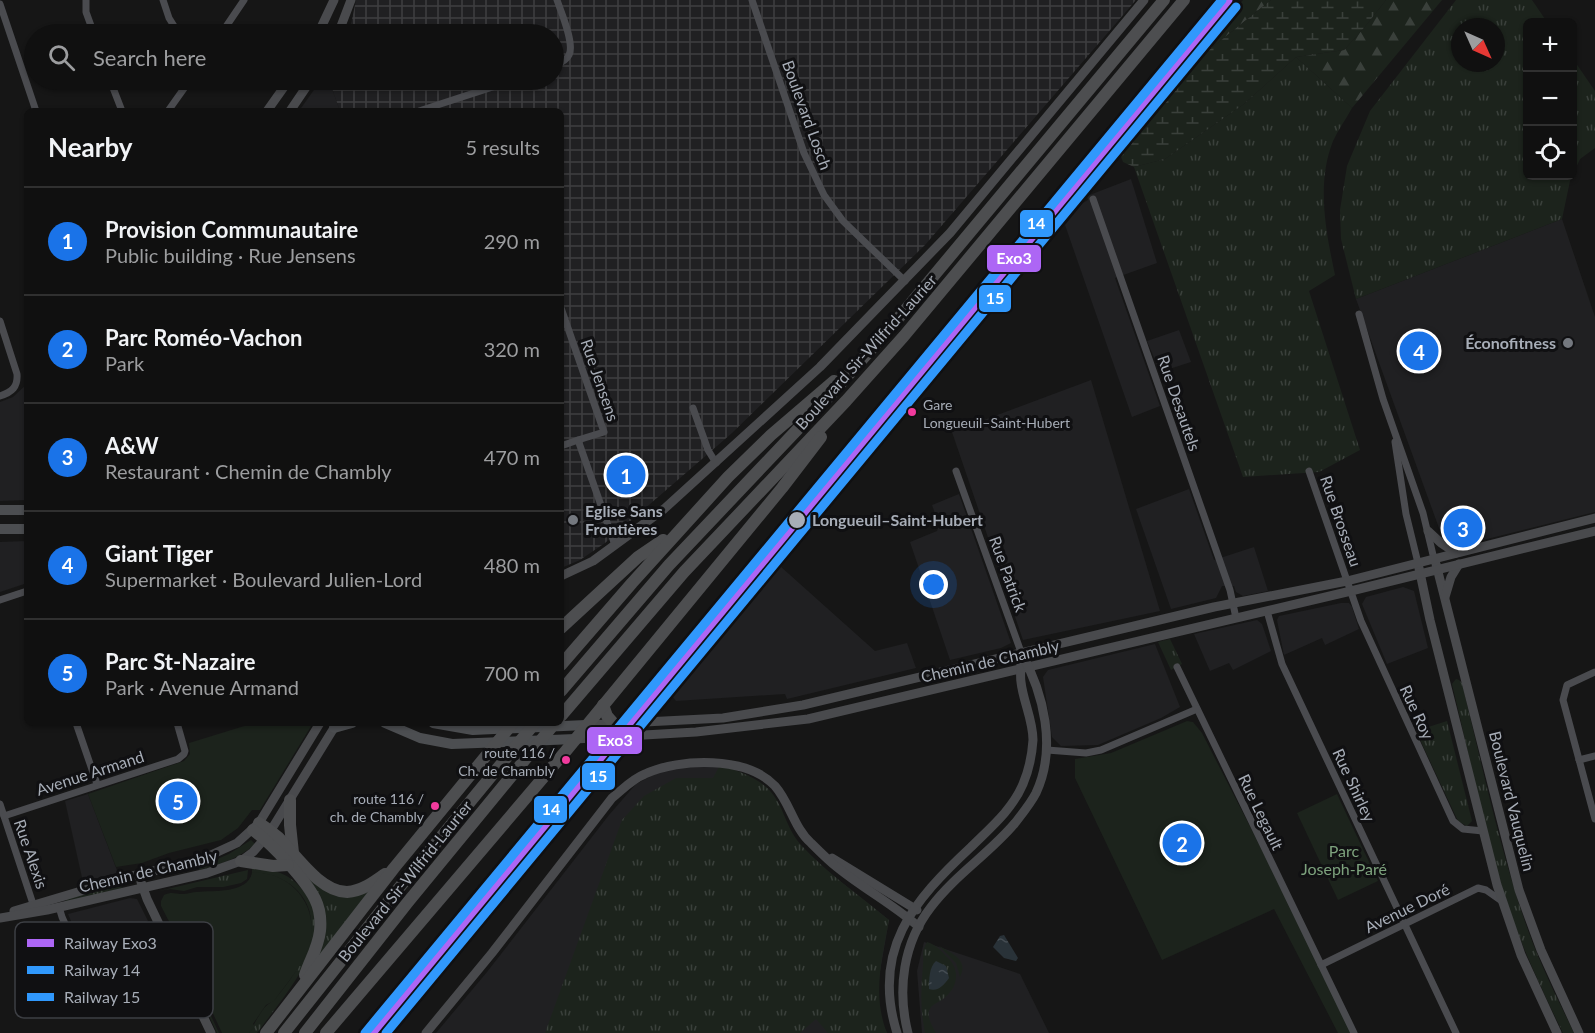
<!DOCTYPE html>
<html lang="en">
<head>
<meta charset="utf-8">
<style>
  :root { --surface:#101010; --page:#1e1e1e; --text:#f1f3f6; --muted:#9c9d9f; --line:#303030; --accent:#1a73e8 }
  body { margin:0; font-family:Lato,sans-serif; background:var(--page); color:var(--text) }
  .controls { position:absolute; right:18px; top:18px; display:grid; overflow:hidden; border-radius:9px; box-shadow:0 2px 4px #0004 }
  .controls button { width:54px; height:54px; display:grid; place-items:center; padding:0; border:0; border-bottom:2px solid var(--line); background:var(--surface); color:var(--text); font:30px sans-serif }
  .compass { position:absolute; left:1451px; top:18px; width:54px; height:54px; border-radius:50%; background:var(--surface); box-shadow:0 2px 4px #0004; rotate:135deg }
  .you { position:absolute; left:934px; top:585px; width:21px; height:21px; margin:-15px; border:4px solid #fff; border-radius:50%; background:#1a73e8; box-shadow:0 0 0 9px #1a73e833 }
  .badge { display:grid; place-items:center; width:39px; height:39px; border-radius:50%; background:var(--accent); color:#fff; font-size:20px; font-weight:700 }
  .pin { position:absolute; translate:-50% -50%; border:3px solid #fff; box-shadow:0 2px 6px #0006 }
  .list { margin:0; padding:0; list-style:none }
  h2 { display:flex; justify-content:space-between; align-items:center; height:78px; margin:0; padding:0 24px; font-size:26px }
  h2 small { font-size:20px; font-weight:400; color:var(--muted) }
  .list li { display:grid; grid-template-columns:39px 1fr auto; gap:18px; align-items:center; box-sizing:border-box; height:108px; padding:0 24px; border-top:2px solid var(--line) }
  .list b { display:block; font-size:22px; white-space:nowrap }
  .list p { margin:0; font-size:20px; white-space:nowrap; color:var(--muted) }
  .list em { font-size:20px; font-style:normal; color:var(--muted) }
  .icon { flex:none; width:33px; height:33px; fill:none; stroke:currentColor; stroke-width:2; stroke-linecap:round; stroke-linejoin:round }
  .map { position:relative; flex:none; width:1595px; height:1033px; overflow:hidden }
  .search { position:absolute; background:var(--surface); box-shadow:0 2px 4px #0004; left:24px; top:24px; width:540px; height:66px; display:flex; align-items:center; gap:15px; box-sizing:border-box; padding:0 21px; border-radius:33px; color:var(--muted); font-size:22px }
  .panel { position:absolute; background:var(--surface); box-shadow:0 2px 4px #0004; left:24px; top:108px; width:540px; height:618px; border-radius:9px }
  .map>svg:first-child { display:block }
  .built { fill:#202022 }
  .industrial { fill:url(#industrial-grid) }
  .grass { fill:url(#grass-tufts); fill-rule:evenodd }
  .forest { fill:url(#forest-firs) }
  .wetland { fill:url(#wetland-marsh) }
  .park { fill:#1c231c }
  .water { fill:url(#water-ripples) }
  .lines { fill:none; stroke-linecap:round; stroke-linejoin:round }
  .street { stroke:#4a4b4f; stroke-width:7 }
  .secondary { stroke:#494a4d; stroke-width:9 }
  .primary { stroke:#4c4e51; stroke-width:10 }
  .highway { stroke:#4d4e50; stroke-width:12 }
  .rail-1-casing { stroke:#101012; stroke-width:14 }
  .rail-2-casing { stroke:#101012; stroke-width:14 }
  .rail-3-casing { stroke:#101012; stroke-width:14 }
  .rail-1 { stroke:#ad66f5; stroke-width:9 }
  .rail-2 { stroke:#3098fc; stroke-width:9 }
  .rail-3 { stroke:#3098fc; stroke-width:9 }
  .poi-dot { fill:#74787f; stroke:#101012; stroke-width:2 }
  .bus-dot { fill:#f13a9d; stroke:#101012; stroke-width:2 }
  .stop-dot { fill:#a7adb7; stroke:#101012; stroke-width:2 }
  .labels { text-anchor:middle; stroke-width:6; stroke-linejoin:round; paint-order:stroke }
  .bus-label { font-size:14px; fill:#a7adb7; stroke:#101012; text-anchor:end }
  .street-label { font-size:16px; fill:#a7adb7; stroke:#101012 }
  .poi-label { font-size:16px; font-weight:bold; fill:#a7adb7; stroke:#101012; text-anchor:end }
  .stop-label { font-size:16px; font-weight:bold; fill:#a7adb7; stroke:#101012; text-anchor:start }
  .park-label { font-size:16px; fill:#7da27d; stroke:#101012 }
  .key { fill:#101012; stroke:#3d3f44; stroke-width:1.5 }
  .key-label { font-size:16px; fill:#a7adb7 }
  .line-badge { stroke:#101012; stroke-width:2 }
  .badge-label { font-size:16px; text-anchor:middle; font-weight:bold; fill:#fff }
</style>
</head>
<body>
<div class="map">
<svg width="1595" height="1033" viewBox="0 0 1595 1033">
  <defs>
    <pattern id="industrial-grid" width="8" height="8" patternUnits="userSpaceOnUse" patternTransform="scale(1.5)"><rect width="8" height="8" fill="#202022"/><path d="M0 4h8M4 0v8" fill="none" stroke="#3e3e40"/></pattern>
    <pattern id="grass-tufts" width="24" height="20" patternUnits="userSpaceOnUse" patternTransform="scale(1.5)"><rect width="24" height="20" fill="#1c231c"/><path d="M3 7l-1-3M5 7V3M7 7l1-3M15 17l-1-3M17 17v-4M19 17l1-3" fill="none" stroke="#3a403b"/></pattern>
    <pattern id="forest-firs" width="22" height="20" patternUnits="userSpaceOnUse" patternTransform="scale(1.5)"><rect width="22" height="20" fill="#1c231c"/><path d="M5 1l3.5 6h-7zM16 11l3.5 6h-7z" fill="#3a403b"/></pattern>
    <pattern id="wetland-marsh" width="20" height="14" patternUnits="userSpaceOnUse" patternTransform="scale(1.5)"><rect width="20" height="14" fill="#1c231c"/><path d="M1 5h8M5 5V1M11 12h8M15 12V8" fill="none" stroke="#3a403b"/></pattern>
    <pattern id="water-ripples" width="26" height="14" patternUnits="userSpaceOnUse" patternTransform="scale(1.5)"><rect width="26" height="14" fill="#293238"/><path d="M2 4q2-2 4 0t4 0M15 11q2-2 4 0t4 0" fill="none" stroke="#454d53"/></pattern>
  </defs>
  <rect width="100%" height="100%" fill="#161616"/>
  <g class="built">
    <path d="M321 80H329L340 111H299Z"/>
    <path d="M1131 179 1157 263 1115 278 1160 406 1132 417 1065 225 1083 203 1088 200 1087 196Z"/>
    <path d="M1562 219 1595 317V512L1467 544H1459L1447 541 1439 528 1356 299Z"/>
    <path d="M1179 330 1191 362 1160 372 1147 341Z"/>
    <path d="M1091 380 1160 611 1023 640 952 432Z"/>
    <path d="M27 384V500L0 501V402L13 397Z"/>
    <path d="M1189 489 1214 560 1254 547 1268 591 1243 596 1236 592 1234 586H1222L1216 598 1171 609 1136 509Z"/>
    <path d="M959 494 1011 643 1001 648 950 660 910 542 937 531 939 525 932 505Z"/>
    <path d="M27 541V583L0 592V542Z"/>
    <path d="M780 566 875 651 907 643 916 668 787 699 785 694 676 701 672 696 675 692Z"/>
    <path d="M1403 587 1414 591 1428 648 1387 664 1362 604 1366 597Z"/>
    <path d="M1341 603H1349L1352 607 1359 629 1325 645 1322 638 1284 655 1277 620 1279 616Z"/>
    <path d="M1257 620 1262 624 1271 651 1233 670 1229 663 1210 671 1194 634Z"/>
    <path d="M1155 644 1180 707 1161 718 1098 745 1061 746 1052 737 1043 677 1048 670Z"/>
    <path d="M675 764 719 766 801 850 889 920 874 1006 887 1033H436L487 972 609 815 636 784Z"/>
    <path d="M88 794 118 873 83 882 65 801Z"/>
    <path d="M130 898 137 899 148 921 115 937 131 970 109 980 93 973 68 914Z"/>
    <path d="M924 942 1020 974 1049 1033H922L917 971Z"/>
  </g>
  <path class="industrial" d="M356 0H1136L925 245 732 433 605 543 580 560 561 568V111H340L329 80H554V34H347L350 29Z"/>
  <g class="grass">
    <path d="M1456 0H1532L1547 22H1528V176H1571L1562 219 1356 299 1341 239 1340 210 1347 166 1370 111ZM1460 27H1496V63H1460Z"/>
    <path d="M1296 57 1352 108C1346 119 1338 130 1333 141 1316 184 1326 232 1335 275L1309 291 1360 450 1319 472 1243 477 1134 167 1165 159 1244 104Z"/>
    <path d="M1573 59 1595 91V148L1580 159 1573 174Z"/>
    <path d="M1170 639 1182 664 1171 670 1158 642Z"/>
    <path d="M1456 679 1459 680 1462 683C1481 762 1498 842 1524 919 1537 958 1556 996 1574 1033H1563C1547 1000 1531 967 1518 933 1488 855 1472 765 1452 684Z"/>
    <path d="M1447 721 1472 821 1467 826 1458 821 1416 731Z"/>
    <path d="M720 765C744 773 767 780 779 804 786 818 790 833 801 845 827 873 860 896 889 920 882 958 872 996 887 1033H828L816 1019 800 1033H545L622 820 644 796 676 778H713Z"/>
    <path d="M251 840 255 844C238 859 221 864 199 870V867L229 854Z"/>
    <path d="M276 840 312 879 369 892 312 970 324 927Z"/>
    <path d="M252 869C272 869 287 872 301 888 342 935 285 994 257 1033H249C255 1024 257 1017 265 1007 268 1004 272 1002 275 999 299 971 329 925 298 891 287 879 269 872 252 873Z"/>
    <path d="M248 870 247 879 241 883 223 887H197L184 891 170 889 159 891Z"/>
    <path d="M120 883 122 888 66 902 65 898Z"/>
    <path d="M171 935H173L219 1033H217Z"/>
    <path d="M927 942C937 945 942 952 949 959 961 972 957 989 943 999 938 1003 931 1004 929 1011 927 1018 933 1027 936 1033H925C920 1008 921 990 923 965 924 953 921 953 927 942Z"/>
    <path d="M939 946C952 953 969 960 960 977L956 963Z"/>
  </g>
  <g class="forest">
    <path d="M1243 0H1271L1188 67Z"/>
    <path d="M1386 0H1442L1352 108 1296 57 1344 50 1364 28Z"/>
  </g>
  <path class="wetland" d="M1271 0H1386L1364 28 1344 50 1296 57 1244 104 1165 159 1134 167 1123 162 1118 148 1188 67Z"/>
  <g class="park">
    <path d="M1187 721 1193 722 1202 733 1321 965 1354 1033H1338L1274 909 1162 960 1075 778V759L1111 753Z"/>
    <path d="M254 723H313L260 810H252L238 828 221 840 169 853 142 863 116 867 88 794 184 761 190 754 189 743Z"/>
    <path d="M1337 794 1378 881 1338 900 1297 813Z"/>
    <path d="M252 873C291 870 321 908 309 945 303 966 286 984 274 1001L266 1005 253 1024 255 1026 249 1033H222L182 947 184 945 177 930 174 931 161 906V901L164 895C172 891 175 894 183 894 188 894 192 892 197 892 214 890 247 894 252 873Z"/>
  </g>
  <g class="water">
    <path d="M1004 935 1018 958 1016 961 1004 958 993 947 1000 936Z"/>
    <path d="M936 961 946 966 949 978C944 985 938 992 929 989 929 980 929 967 936 961Z"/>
  </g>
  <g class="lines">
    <g class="street">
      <path d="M86 0V12L94 34"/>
      <path d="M163 0 169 18 179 34"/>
      <path d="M752 0 804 153 824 195 843 221 905 281"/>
      <path d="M0 4 36 111"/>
      <path d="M221 34 244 0"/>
      <path d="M554 66C559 64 566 61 569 55 575 44 561 12 557 0"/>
      <path d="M110 80 122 111"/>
      <path d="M168 111 190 80"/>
      <path d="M419 111 514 80"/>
      <path d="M1093 199 1230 590 1236 618"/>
      <path d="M561 308 604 432 578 440 615 545"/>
      <path d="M1359 314 1383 399 1423 513 1434 559"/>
      <path d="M0 321 17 374C18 387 12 392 0 396"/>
      <path d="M693 408 708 450 716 463"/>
      <path d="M1395 442 1406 514 1418 563"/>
      <path d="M561 446 578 440"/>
      <path d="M956 471 1021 652"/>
      <path d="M1309 471 1361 621 1453 821 1463 829 1483 831"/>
      <path d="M0 600 27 591"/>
      <path d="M1267 611 1282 664 1456 1033"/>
      <path d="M1177 667 1354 1033"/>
      <path d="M1595 672 1567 685 1563 700 1595 819"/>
      <path d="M76 723 97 784"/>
      <path d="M1047 750 1086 753 1101 750 1197 709"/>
      <path d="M1579 760 1595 756"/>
      <path d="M0 804 35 910"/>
      <path d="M4 816 178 759 184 754 185 751 177 723"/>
      <path d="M59 907 62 917 88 976V979C86 987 72 994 64 992L59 983 60 979 83 967"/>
      <path d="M1321 965 1478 888 1486 890 1503 902"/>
    </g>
    <g class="secondary">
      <path d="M318 34 334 0"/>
      <path d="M338 34 351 0"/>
      <path d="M267 111 289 80"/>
      <path d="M290 111 311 80"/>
      <path d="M1428 531 1441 543 1456 553"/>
      <path d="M1436 564 1519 890 1541 950 1579 1033"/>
      <path d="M1419 568 1430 620 1497 885 1521 955 1557 1033"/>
      <path d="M561 576 593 561 664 509 820 367 950 233 1144 0"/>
      <path d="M1445 597 1451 577 1459 564"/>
      <path d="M586 725 723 718 803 705 1214 607 1347 581 1595 518"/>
      <path d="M575 739 696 732 808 719 1351 591 1595 531"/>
      <path d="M832 858 917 910"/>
      <path d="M141 882 147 899 211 1033"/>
      <path d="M14 911 128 877 200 860 237 843 259 823 320 723"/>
      <path d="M0 918 47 910 207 873 241 861 253 852 268 835 337 723"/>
      <path d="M426 1033 492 953 612 798C623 789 632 779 645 774 680 758 747 756 775 786 790 803 794 828 811 843 820 852 829 861 838 868 864 889 894 905 919 927"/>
      <path d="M897 1033C871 950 913 901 971 847 990 828 1012 810 1023 784 1029 770 1032 755 1033 740 1033 720 1023 701 1021 682 1020 676 1021 669 1021 663"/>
      <path d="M908 1033C897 990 903 943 931 907 955 875 990 853 1015 823 1022 814 1031 803 1036 793 1057 748 1044 694 1021 652"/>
    </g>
    <g class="primary">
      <path d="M0 510H27"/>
      <path d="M0 529H27"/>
      <path d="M385 723 420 738 452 744 575 739"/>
      <path d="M433 723 473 730 586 725"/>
      <path d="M334 728 352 723"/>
    </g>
    <g class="highway">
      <path d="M561 628 638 557 663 540"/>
      <path d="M561 665 632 583 728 477 771 435 834 381"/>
      <path d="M561 691 669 565 833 392 891 327 1164 0"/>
      <path d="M603 705 607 716 614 724"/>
      <path d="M561 716 684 572 846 401 904 336 1184 0"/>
      <path d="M290 800V825L293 853"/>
      <path d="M259 823C265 827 272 832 278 837 296 855 320 892 347 892 362 891 374 882 385 874"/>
      <path d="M253 830C272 844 305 879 315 899 320 909 321 921 320 931 318 948 310 960 305 975"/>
      <path d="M241 861 273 866 288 865"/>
      <path d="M266 1033 394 868 513 723"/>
      <path d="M284 1033 399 888 535 723"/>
      <path d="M305 1033 408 902 555 723"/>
      <path d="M326 1033 565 752 782 488 821 437"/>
    </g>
    <g class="rail-1-casing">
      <path id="rail-1" d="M372 1033 1228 0"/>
    </g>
    <g class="rail-2-casing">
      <path id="rail-2" d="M365 1033 1222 0"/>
    </g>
    <g class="rail-3-casing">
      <path id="rail-3" d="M386 1033 1236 7"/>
    </g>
    <use href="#rail-1" class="rail-1"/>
    <use href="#rail-2" class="rail-2"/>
    <use href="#rail-3" class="rail-3"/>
  </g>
  <g class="poi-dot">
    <circle cx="1568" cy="343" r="6"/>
    <circle cx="573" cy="520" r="6"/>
  </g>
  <g class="bus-dot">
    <circle cx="912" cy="412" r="5"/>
    <circle cx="566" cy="760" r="5"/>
    <circle cx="435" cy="806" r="5"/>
  </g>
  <circle class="stop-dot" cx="797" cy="520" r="9"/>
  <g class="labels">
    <g class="bus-label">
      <text x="923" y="410" text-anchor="start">Gare<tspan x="923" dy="18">Longueuil–Saint-Hubert</tspan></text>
      <text x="555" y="758">route 116 /<tspan x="555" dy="18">Ch. de Chambly</tspan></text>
      <text x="424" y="804">route 116 /<tspan x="424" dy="18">ch. de Chambly</tspan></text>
    </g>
    <g class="street-label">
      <text transform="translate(807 115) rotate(70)" y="6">Boulevard Losch</text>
      <text transform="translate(866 352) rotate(-48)" y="6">Boulevard Sir-Wilfrid-Laurier</text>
      <text transform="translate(600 380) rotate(71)" y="6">Rue Jensens</text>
      <text transform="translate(1179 403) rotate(71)" y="6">Rue Desautels</text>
      <text transform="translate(1341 521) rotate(71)" y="6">Rue Brosseau</text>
      <text transform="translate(1008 574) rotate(70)" y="6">Rue Patrick</text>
      <text transform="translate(990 661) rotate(-13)" y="6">Chemin de Chambly</text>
      <text transform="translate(1417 712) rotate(65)" y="6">Rue Roy</text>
      <text transform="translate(90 773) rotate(-18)" y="6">Avenue Armand</text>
      <text transform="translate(1354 785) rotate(65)" y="6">Rue Shirley</text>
      <text transform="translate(1512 801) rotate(76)" y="6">Boulevard Vauquelin</text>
      <text transform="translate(1261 812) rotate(64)" y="6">Rue Legault</text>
      <text transform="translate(31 854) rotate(71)" y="6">Rue Alexis</text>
      <text transform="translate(148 871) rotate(-13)" y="6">Chemin de Chambly</text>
      <text transform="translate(405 881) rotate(-51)" y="6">Boulevard Sir-Wilfrid-Laurier</text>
      <text transform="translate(1407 908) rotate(-26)" y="6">Avenue Doré</text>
    </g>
    <g class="poi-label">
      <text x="1556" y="349">Éconofitness</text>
      <text x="585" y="517" text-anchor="start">Eglise Sans<tspan x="585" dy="18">Frontières</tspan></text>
    </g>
    <g class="stop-label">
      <text x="812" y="526">Longueuil–Saint-Hubert</text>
    </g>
    <g class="park-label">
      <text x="1344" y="857">Parc<tspan x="1344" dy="18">Joseph-Paré</tspan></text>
    </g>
  </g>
  <rect x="15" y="922" width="198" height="96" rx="9" class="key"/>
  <rect x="27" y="939" width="27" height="8" fill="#ad66f5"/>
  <rect x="27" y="966" width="27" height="8" fill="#3098fc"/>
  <rect x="27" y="993" width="27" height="8" fill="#3098fc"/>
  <g class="key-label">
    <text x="64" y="949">Railway Exo3</text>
    <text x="64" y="976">Railway 14</text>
    <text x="64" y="1003">Railway 15</text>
  </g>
  <g class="line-badge">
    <rect x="1019" y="209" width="35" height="29" rx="6" fill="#3098fc"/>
    <rect x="986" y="244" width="56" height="29" rx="6" fill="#ad66f5"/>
    <rect x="978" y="284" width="34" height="29" rx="6" fill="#3098fc"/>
    <rect x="586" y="726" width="57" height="29" rx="6" fill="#ad66f5"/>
    <rect x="581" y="762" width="35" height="29" rx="6" fill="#3098fc"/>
    <rect x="533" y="795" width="35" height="29" rx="6" fill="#3098fc"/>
  </g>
  <g class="badge-label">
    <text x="1036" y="229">14</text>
    <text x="1014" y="264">Exo3</text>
    <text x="995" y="304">15</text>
    <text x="615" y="746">Exo3</text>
    <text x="598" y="782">15</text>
    <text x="551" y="815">14</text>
  </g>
</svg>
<div class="controls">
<button>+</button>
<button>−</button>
<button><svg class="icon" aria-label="locate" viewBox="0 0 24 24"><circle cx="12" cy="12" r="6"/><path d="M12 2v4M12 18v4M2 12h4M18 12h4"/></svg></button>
</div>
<svg class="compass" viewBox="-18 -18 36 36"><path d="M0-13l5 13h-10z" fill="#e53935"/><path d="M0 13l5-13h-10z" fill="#9c9d9f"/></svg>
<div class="you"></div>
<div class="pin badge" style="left:626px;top:475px">1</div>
<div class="pin badge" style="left:1182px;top:843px">2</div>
<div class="pin badge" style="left:1463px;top:528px">3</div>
<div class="pin badge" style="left:1419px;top:351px">4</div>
<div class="pin badge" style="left:178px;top:801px">5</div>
<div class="search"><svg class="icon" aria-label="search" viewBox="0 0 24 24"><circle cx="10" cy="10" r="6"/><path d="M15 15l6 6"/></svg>Search here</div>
<section class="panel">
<h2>Nearby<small>5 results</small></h2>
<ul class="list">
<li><span class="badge">1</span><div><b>Provision Communautaire</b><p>Public building · Rue Jensens</p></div><em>290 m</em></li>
<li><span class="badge">2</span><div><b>Parc Roméo-Vachon</b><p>Park</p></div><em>320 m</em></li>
<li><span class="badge">3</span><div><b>A&amp;W</b><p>Restaurant · Chemin de Chambly</p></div><em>470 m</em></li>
<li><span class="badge">4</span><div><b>Giant Tiger</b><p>Supermarket · Boulevard Julien-Lord</p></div><em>480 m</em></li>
<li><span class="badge">5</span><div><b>Parc St-Nazaire</b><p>Park · Avenue Armand</p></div><em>700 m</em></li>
</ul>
</section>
</div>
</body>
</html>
